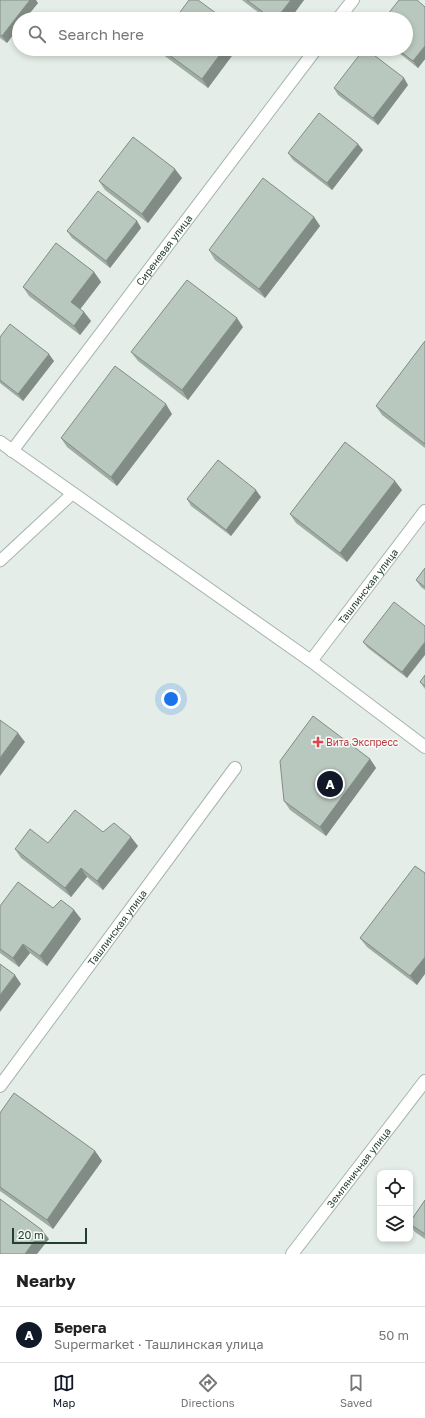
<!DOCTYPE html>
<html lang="en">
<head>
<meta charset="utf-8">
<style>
  :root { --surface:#fff; --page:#f6f6f6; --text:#222; --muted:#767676; --line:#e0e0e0; --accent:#111827 }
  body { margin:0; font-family:"Golos Text",sans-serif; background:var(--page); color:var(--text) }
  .controls { position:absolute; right:12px; bottom:12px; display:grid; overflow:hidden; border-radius:8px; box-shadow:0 2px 6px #0003 }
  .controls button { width:36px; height:36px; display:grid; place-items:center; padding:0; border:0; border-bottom:1px solid var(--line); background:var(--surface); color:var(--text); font:20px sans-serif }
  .scale { position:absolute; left:12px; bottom:10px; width:75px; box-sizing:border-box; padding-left:4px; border:2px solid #233f30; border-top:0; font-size:11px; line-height:14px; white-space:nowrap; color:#233f30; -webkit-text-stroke:3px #f5faf6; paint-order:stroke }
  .you { position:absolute; left:171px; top:699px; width:14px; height:14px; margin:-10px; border:3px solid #fff; border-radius:50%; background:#1a73e8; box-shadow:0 0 0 6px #1a73e833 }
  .badge { display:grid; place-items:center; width:26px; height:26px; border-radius:50%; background:var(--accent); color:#fff; font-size:13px; font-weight:700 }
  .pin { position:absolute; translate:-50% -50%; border:2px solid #fff; box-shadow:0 1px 4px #0006 }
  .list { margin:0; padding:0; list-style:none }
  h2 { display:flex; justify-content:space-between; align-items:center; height:52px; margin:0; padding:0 16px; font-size:17px }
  h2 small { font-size:13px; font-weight:400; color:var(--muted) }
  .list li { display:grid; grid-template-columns:26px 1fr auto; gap:12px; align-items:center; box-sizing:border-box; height:56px; padding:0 16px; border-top:1px solid var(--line) }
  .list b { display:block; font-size:15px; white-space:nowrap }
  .list p { margin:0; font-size:13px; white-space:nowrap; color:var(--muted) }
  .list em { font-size:13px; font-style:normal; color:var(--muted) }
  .icon { flex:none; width:22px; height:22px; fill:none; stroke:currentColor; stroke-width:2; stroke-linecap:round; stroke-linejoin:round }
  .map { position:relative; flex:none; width:425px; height:1254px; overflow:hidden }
  .search { position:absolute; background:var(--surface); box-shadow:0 2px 6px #0003; left:12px; right:12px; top:12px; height:44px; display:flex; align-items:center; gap:10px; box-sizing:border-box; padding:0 14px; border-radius:22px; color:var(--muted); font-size:15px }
  .sheet { height:108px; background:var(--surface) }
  nav { display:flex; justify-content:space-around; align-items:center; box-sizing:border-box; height:56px; border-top:1px solid var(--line); background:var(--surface); font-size:11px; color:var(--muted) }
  nav a { display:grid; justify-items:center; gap:2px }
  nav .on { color:var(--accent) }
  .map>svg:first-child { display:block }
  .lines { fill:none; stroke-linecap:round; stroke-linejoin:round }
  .lane-casing { stroke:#a6b5ac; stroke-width:13 }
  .street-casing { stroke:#a6b5ac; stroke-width:14 }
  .lane { stroke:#fff; stroke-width:11 }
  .street { stroke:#fff; stroke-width:12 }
  .wall { fill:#9faca4 }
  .shaded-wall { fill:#828c86 }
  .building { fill:#b9c8bf; stroke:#828c86 }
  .health-dot { fill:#e0444e; stroke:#f5faf6; stroke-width:1.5 }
  .labels { text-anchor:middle; stroke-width:3; stroke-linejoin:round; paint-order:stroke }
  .street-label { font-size:10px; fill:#233f30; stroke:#f5faf6 }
  .health-label { font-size:10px; fill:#be3a42; stroke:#f5faf6; text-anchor:start }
</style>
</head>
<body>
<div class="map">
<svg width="425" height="1254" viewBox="0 0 425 1254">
  <rect width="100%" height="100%" fill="#e4ede7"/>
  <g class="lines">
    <g class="lane-casing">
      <path id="lane" d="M0 561 72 494"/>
    </g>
    <g class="street-casing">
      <g id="street">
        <path d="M338 19 353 0"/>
        <path d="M0 442 311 661 425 747"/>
        <path id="s1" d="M12 451 316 49"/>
        <path id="s2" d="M311 661 425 511"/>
        <path id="s3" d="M0 1086 235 768"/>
        <path id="s4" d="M292 1254 425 1081"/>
      </g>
    </g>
    <use href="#lane" class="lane"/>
    <use href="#street" class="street"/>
  </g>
  <g class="wall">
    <path d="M0 0 38 3 25 19H19V27L7 43 0 38Z"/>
    <path d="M242 0H304L290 19H267Z"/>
    <path d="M425 7V59L418 68 394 49H406Z"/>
    <path d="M159 49H237L208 88 162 54Z"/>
    <path d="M408 85 378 125 338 95 334 88Z"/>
    <path d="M363 150 332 190 293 160 288 153Z"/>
    <path d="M182 178 148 223 105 190 99 181Z"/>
    <path d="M314 217 320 226 265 298 215 260 209 250Z"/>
    <path d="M137 221 141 228 110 268 72 238 67 231Z"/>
    <path d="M94 272 101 282 80 309 84 312 91 321 80 335 29 296 23 287Z"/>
    <path d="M243 327 188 400 138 361 131 352Z"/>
    <path d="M0 337 54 361 23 401 0 383Z"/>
    <path d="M425 341V448L382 415 376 406Z"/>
    <path d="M172 414 117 486 67 447 61 438Z"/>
    <path d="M402 490 347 562 296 523 290 514Z"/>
    <path d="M261 497 231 536 191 506 187 499Z"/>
    <path d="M425 568V590L421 587 416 580Z"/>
    <path d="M425 626 407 678 368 648 363 642Z"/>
    <path d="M425 675V689L420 682Z"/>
    <path d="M370 759 376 768 326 836 290 810 284 801Z"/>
    <path d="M103 832 138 846 103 890 87 877 71 897 21 858 15 849 48 843Z"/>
    <path d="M425 873 417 985 367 947 360 938Z"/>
    <path d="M0 906 53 908 74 910 81 919 47 966 30 953 19 967 0 953Z"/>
    <path d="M0 1113 95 1151 102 1161 53 1229 0 1191Z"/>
    <path d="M425 1200V1239L415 1232 410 1225V1222Z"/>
  </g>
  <g class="shaded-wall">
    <path d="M30 0H36L38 3 25 19H19V27L7 43 2 36Z"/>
    <path d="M291 0H304L290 19H276Z"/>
    <path d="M425 46V59L418 68 413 61Z"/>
    <path d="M224 49H237L208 88 202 79Z"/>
    <path d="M404 78 408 85 378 125 373 118Z"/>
    <path d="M358 144 363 150 332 190 327 183Z"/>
    <path d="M175 169 182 178 148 223 142 214Z"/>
    <path d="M314 217 320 226 265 298 259 289Z"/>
    <path d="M137 221 141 228 110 268 106 261Z"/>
    <path d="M94 272 101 282 78 312 71 302Z"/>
    <path d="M84 312 91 321 80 335 74 326Z"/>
    <path d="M237 318 243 327 188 400 182 390Z"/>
    <path d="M49 354 54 361 23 401 18 394Z"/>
    <path d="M166 404 172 414 117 486 111 477Z"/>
    <path d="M395 481 402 490 347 562 340 553Z"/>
    <path d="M256 490 261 497 231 536 226 530Z"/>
    <path d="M425 642V655L407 678 402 672Z"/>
    <path d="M18 733 25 742 0 776V758Z"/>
    <path d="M370 759 376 768 326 836 320 827Z"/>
    <path d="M131 837 138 846 103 890 97 881Z"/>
    <path d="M81 868 87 877 71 897 65 888Z"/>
    <path d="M74 910 81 919 47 966 40 956Z"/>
    <path d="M23 944 30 953 19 967 13 958Z"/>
    <path d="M425 957V974L417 985 410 976Z"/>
    <path d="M15 975 21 984 0 1012V995Z"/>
    <path d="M95 1151 102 1161 53 1229 47 1220Z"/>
    <path d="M42 1230 49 1239 37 1254H25Z"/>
  </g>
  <g class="building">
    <path d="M0 0H30L2 36 0 35Z"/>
    <path d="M189 0H198L224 19H175Z"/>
    <path d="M247 0H291L276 19H272Z"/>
    <path d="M399 0H417L425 7V46L413 61 397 49H406V19H384Z"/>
    <path d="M161 49H224L202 79Z"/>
    <path d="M364 49H366L404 78 373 118 334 88Z"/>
    <path d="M319 113 358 144 327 183 288 153Z"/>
    <path d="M133 137 175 169 142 214 99 181Z"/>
    <path d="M263 178 314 217 259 289 209 250Z"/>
    <path d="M98 191 137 221 106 261 67 231Z"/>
    <path d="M56 243 94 272 71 302 84 312 74 326 23 287Z"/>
    <path d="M187 280 237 318 182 390 131 352Z"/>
    <path d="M10 324 49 354 18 394 0 380V337Z"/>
    <path d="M425 341V444L376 406Z"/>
    <path d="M115 366 166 404 111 477 61 438Z"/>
    <path d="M345 442 395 481 340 553 290 514Z"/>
    <path d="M218 460 256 490 226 530 187 499Z"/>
    <path d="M425 568V587L416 580Z"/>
    <path d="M394 602 425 626V642L402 672 363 642Z"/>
    <path d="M425 675V686L420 682Z"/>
    <path d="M313 716 370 759 320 827 284 801 280 761Z"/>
    <path d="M0 720 18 733 0 758Z"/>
    <path d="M75 810 103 832 114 823 131 837 97 881 81 868 65 888 15 849 30 829 48 843Z"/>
    <path d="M415 866 425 873V957L410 976 360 938Z"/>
    <path d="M18 882 53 908 61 900 74 910 40 956 23 944 13 958 0 949V906Z"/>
    <path d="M0 964 15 975 0 995Z"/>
    <path d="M14 1093 95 1151 47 1220 0 1187V1113Z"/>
    <path d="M0 1199 42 1230 25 1254H0Z"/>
    <path d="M425 1200V1234L410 1224V1222Z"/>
  </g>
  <path class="health-dot" d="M316 736h4v4h4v4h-4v4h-4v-4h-4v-4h4z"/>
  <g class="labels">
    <g class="street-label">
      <text dy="4" stroke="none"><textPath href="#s1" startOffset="252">Сиреневая улица</textPath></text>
      <text dy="4" stroke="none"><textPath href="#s2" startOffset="94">Ташлинская улица</textPath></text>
      <text dy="4" stroke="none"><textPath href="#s3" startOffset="197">Ташлинская улица</textPath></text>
      <text dy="4" stroke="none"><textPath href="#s4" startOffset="109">Земляничная улица</textPath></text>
    </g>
    <g class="health-label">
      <text x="326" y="746">Вита Экспресс</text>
    </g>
  </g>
</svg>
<div class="controls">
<button><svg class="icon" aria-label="locate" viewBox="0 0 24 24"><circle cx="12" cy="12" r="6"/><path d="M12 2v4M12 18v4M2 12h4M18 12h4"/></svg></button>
<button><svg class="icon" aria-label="layers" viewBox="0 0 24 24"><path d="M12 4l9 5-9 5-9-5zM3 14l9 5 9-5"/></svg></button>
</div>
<div class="scale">20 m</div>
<div class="you"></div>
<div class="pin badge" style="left:330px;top:784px">A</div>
<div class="search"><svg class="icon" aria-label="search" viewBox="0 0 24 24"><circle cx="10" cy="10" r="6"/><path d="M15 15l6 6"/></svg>Search here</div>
</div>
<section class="sheet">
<h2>Nearby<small></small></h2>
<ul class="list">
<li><span class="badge">A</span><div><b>Берега</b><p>Supermarket · Ташлинская улица</p></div><em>50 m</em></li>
</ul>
</section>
<nav>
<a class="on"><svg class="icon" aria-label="map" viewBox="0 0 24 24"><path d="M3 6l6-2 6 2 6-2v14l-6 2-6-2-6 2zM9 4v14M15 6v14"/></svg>Map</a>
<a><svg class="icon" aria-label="directions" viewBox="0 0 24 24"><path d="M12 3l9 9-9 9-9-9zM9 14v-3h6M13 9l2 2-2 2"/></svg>Directions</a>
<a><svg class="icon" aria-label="saved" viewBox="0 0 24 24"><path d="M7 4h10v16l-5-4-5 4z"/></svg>Saved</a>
</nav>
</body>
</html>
